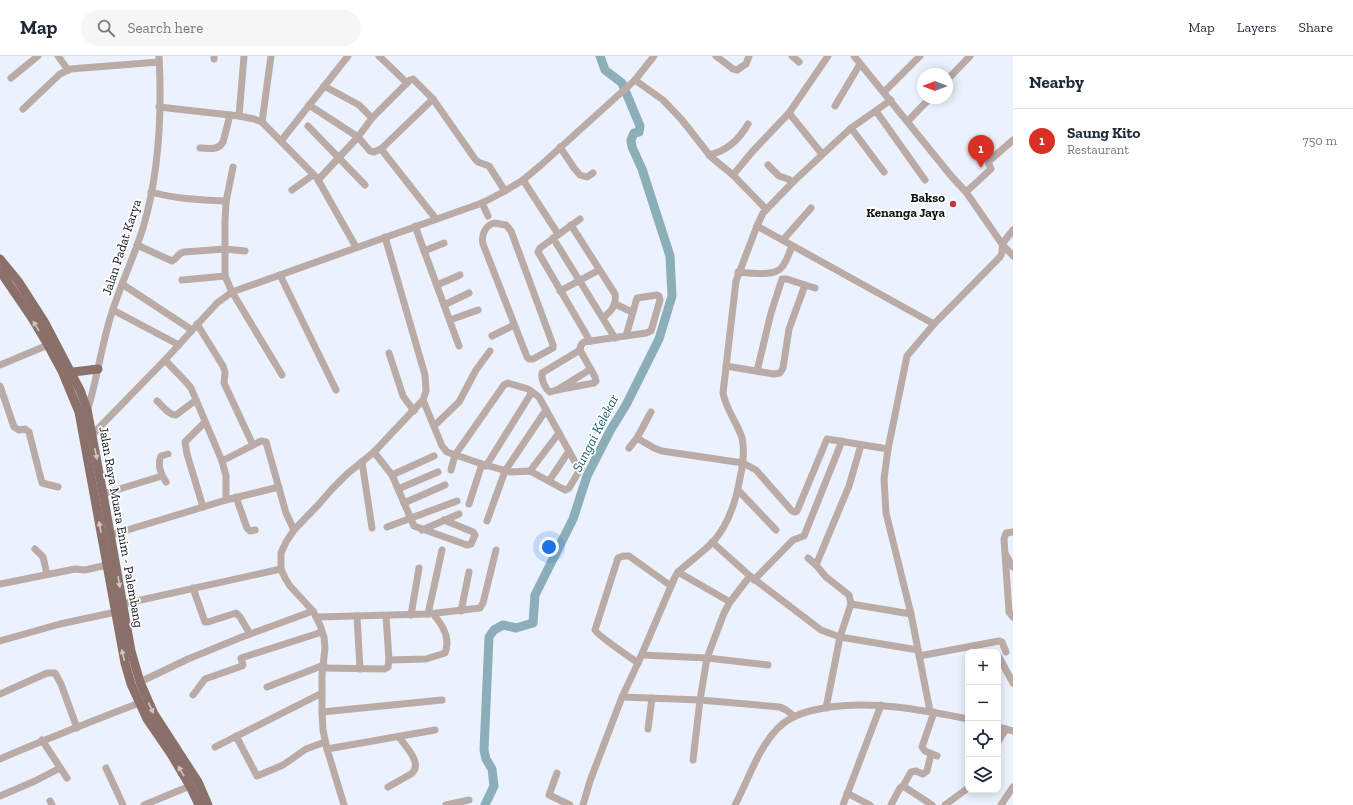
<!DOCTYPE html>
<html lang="en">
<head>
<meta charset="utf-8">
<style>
  :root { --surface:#fff; --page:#f6f6f7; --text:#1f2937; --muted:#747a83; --line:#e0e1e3; --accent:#d93025 }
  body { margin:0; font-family:"Zilla Slab",serif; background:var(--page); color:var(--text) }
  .controls { position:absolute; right:12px; bottom:12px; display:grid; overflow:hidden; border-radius:8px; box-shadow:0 2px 10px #0003 }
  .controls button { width:36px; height:36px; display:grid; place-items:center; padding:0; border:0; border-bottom:1px solid var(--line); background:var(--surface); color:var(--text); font:20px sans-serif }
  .compass { position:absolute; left:917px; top:12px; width:36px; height:36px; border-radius:50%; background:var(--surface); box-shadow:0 2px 10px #0003; rotate:270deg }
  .you { position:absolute; left:549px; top:491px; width:14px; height:14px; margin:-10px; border:3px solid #fff; border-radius:50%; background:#1a73e8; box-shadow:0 0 0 6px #1a73e833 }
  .badge { display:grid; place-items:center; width:26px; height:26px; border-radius:50%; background:var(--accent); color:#fff; font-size:13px; font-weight:700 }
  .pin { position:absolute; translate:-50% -33px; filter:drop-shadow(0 1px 2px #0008) }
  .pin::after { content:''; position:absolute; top:21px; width:14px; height:12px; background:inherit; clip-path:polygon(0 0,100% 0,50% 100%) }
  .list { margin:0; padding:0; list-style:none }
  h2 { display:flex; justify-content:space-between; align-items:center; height:52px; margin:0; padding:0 16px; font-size:17px }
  h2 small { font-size:13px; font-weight:400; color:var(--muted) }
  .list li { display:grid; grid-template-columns:26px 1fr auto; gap:12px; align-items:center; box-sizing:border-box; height:64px; padding:0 16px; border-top:1px solid var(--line) }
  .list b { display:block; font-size:15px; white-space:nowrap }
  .list p { margin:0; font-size:13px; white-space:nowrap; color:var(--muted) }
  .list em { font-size:13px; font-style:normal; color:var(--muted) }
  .icon { flex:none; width:22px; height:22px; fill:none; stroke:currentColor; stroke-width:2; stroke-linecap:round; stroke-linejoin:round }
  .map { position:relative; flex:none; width:1013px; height:749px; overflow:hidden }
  header { display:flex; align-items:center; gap:24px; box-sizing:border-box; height:56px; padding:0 20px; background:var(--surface); border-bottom:1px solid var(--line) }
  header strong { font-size:19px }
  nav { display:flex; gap:22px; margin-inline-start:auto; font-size:14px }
  .search { width:280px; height:36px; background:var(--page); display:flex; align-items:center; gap:10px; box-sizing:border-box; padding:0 14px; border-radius:22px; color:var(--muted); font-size:15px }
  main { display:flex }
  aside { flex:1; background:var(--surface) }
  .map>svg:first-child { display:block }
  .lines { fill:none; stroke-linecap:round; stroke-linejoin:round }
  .river { stroke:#8baeb8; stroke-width:9 }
  .minor { stroke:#baaba7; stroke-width:7 }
  .major { stroke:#8a7069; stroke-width:9 }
  .oneway { fill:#d0c6c3 }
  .poi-dot { fill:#c33439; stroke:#fff; stroke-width:1.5 }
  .labels { text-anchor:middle; stroke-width:3.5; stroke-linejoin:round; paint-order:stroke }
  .poi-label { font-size:13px; font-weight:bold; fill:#0f1115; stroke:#fff; text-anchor:end }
  .street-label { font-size:13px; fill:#0f1115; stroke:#fff }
  .water-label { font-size:14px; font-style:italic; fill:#1a5f6f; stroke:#fff }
</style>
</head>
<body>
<header>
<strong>Map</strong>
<div class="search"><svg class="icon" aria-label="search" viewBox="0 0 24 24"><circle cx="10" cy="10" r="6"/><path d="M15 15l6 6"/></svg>Search here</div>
<nav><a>Map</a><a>Layers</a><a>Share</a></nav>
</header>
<main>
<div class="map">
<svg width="1013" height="749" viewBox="0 0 1013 749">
  <rect width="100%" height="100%" fill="#ebf2fd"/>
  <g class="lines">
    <path class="river" d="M485 749 494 730 492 713 486 703 484 694 489 581 494 574 503 569 516 572 533 567 535 539 573 463 587 420 610 375 626 349 659 283 672 240 670 200 642 113 632 91 631 84 634 77 639 76 640 70 622 27 605 14 600 0"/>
    <g class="minor">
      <path d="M58 0 68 14"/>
      <path d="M379 0 407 27"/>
      <path d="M716 0 733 13 737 14 746 8 749 0"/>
      <path d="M792 0 799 6"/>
      <path d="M854 0 952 121 966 136 1002 188C1003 193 1003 196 1000 201L934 268 907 300 888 393 884 423 886 457 911 558 930 655"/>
      <path d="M214 3V0"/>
      <path d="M11 22 38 0"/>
      <path d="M635 24 663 44 682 64 711 101 733 119 766 153"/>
      <path d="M947 24 970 0"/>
      <path d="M324 30 359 49 372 62"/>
      <path d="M884 36 920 0"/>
      <path d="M309 49 358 81 370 95 374 96 381 93 433 43"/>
      <path d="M835 50 860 8"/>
      <path d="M159 51 239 60 254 63 262 66 317 122 356 191"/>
      <path d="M23 53 60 18 70 13 159 6"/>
      <path d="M876 55 925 124"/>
      <path d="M789 57 822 98"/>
      <path d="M239 60 244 0"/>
      <path d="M908 65 930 42"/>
      <path d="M262 66 271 0"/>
      <path d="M308 70 365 129"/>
      <path d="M851 72 884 116"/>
      <path d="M281 85 348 0"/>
      <path d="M560 91 574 112 580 119 587 121 593 117"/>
      <path d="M200 92C209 92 218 95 223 86L230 59"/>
      <path d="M381 93 436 163"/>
      <path d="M709 99C727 95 739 84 748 68"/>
      <path d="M768 109 779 120 788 123 793 126"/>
      <path d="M233 111 226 146 225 165V220L232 236 282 319"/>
      <path d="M733 119 752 96 789 57 828 0"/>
      <path d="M318 124 358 81 372 62 410 24 413 23 433 43 475 103 478 106 489 110 505 135"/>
      <path d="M523 124 558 178"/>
      <path d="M292 134 313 119"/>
      <path d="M151 136C176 143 201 144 226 145"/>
      <path d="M966 136 991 113 988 106 1013 84"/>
      <path d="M482 147 488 160"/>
      <path d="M580 163 540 192 538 196 590 285"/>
      <path d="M494 167 506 169 511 175 553 289V292L533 303H529L527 301 483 188C481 179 485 170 494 167Z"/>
      <path d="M571 169 615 238C617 249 611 256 603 262"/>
      <path d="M415 170 459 290"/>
      <path d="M757 170 934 268"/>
      <path d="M1013 174 1002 188 1013 200"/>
      <path d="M553 182 615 282"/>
      <path d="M783 184 811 152"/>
      <path d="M137 189 172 205C177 203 178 197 184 196L225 193 245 195"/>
      <path d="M424 195 444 187"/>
      <path d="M738 216C750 217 775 221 782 211 787 205 789 197 792 190"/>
      <path d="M280 219 336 334"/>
      <path d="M182 224 225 220"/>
      <path d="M122 228 192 274"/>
      <path d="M437 229 460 219"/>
      <path d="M560 235 599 214"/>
      <path d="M615 248 632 256"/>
      <path d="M444 249 469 237"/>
      <path d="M113 254 179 289"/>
      <path d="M450 264 478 254"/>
      <path d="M197 268 223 310 225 316 224 327 253 389"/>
      <path d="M492 280 514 269"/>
      <path d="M580 294 542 317C541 323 545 333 550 336L557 334 591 313"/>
      <path d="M389 297 403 340 414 355"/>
      <path d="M165 304 187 327 191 332 222 405 226 420V444"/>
      <path d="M0 309 48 289"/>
      <path d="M726 310 774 318 780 317 783 312 789 273 805 229 815 232"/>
      <path d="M757 315 771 257 782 223H787L805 229"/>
      <path d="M0 330 14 371 19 374 25 373 29 376 42 427 58 431"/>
      <path d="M557 334 594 327 596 325 595 321 580 294C580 290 581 288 584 286L646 277 651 275 660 244 659 240 657 239 637 242 626 280"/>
      <path d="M423 344 442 390 447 396 482 408 510 416 530 415 565 434 569 432 581 412 580 409 575 406 559 377"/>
      <path d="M157 345C163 350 168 359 176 359L196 344"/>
      <path d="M85 354 87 353 89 349C97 322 101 294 109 266 118 234 133 204 143 172 159 118 162 56 159 0"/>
      <path d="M434 370 459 346 476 314 490 295"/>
      <path d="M89 382 165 304 217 247 232 236 482 147 505 135 523 124 541 109 635 24 654 0"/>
      <path d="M637 382 651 356"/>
      <path d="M629 392 637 382 654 392 662 395 743 407 756 414 792 455 795 456 797 455 827 383 888 393"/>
      <path d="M374 396 392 419 414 470 467 489 471 488 475 479 473 476 444 464"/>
      <path d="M222 405 261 385 266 386 286 457 294 474"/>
      <path d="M362 406 372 472"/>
      <path d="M486 410 532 336"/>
      <path d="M451 414 455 399 504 329 508 327 528 333 539 341 559 377 530 415"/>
      <path d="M392 419 434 400"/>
      <path d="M549 425 569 395"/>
      <path d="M166 426C161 419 157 408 161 400L168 398"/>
      <path d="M398 433 438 416"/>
      <path d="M738 434 776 474"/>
      <path d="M103 438 162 420"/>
      <path d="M236 441 247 472 250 475 255 474"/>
      <path d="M404 447 445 429"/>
      <path d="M469 448 482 408"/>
      <path d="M203 451 187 398 185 386 205 366"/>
      <path d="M487 465 505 415 546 354"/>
      <path d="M387 471 457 445"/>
      <path d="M422 474 459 458"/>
      <path d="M1013 476 1006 477 1004 483 1009 556 1013 561"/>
      <path d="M111 479 226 444 279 431"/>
      <path d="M712 486 750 520 821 574 840 581 918 594"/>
      <path d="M35 493 43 501 47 518"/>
      <path d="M1006 499 1013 511"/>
      <path d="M808 502 816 509"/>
      <path d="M678 516 730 546"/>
      <path d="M754 524 793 484 804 480 842 385"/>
      <path d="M0 528 75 513 85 514 107 509"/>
      <path d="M193 532 205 566H208L236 557 240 561 250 578"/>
      <path d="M123 548 281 513"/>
      <path d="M851 548 849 539 826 521 816 509 849 430 861 389"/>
      <path d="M461 555 469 516"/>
      <path d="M428 558 442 494"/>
      <path d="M411 559 419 512"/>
      <path d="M357 560 360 613"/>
      <path d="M317 561 428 558 480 552 483 547 496 494"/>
      <path d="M0 585 60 568 116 556"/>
      <path d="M642 599 707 602 768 609"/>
      <path d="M919 600 999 585 1002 586 1006 596"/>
      <path d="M999 601 1013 627"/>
      <path d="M389 604 426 603 445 597C451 582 443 569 433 558"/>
      <path d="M638 607C631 602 597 579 595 574L618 502 623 500H629L671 530"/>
      <path d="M324 612 384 613 388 611 389 604 386 560"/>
      <path d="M140 626 188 603 242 581 313 555"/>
      <path d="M267 631 324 609"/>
      <path d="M0 638 47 617H55L61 628 77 672"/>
      <path d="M193 639 205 623 242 610 243 609 241 602 322 576"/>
      <path d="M622 641 700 644 780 651 786 654 794 660"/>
      <path d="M826 652 840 581 851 548 911 558"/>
      <path d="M322 656 442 644"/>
      <path d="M934 656 922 691 925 695 937 700"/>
      <path d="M998 671 1013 675"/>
      <path d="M648 673 652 642"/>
      <path d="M236 680 257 720 283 709 306 693 325 686"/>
      <path d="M42 684 67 722"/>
      <path d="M998 686 1006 673"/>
      <path d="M215 691 322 637"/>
      <path d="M327 693 435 674"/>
      <path d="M0 703C46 683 93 665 139 647"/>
      <path d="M693 704 700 644 707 602 724 557 730 546 750 520"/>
      <path d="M106 712 123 749"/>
      <path d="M557 717 549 739 570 749"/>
      <path d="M903 730 911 716 916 715 923 718 927 715 931 698"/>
      <path d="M388 731 411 718C424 708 405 690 399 681"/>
      <path d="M847 737 870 749"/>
      <path d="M0 740 35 725 60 712"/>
      <path d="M50 745 52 749"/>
      <path d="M144 749 190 730"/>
      <path d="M344 749 327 693 323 674 322 656V619L325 592 324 581 320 569 313 555 290 530 285 522 281 513V497L286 486 294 474 319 448 332 433 347 418 374 396 423 344 426 335 425 319 385 181"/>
      <path d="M446 749 469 744"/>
      <path d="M583 749 590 725 622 641 638 607 675 521 678 516C689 506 702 497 713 486 729 468 736 445 740 422 743 409 745 395 742 382 737 366 726 354 723 337L736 225 757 170 763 157 793 126 838 84 851 72 891 44"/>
      <path d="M735 749C748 725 758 692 778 672 792 658 811 654 830 651 877 645 921 654 968 663"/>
      <path d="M843 749 881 649"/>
      <path d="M891 749 900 732 903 730 932 749"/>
      <path d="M945 749 968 732"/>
      <path d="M1001 749 1013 731"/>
    </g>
    <g class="major">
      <path d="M0 203 18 225 45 267 80 334 87 353 103 438 131 595 140 626 154 658 198 726 208 749"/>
      <path d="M0 215 32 262 48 289 62 315 79 356 125 607 131 628 147 663 171 698 190 730 199 749"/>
      <path d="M65 317 98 313"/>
    </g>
  </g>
  <defs><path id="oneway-solid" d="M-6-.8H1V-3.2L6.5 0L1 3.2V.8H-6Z"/></defs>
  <g class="oneway">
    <use href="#oneway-solid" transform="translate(36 270) rotate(-121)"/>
    <use href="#oneway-solid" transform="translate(96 398) rotate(79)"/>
    <use href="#oneway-solid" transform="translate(100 471) rotate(-100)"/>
    <use href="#oneway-solid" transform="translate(119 526) rotate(80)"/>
    <use href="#oneway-solid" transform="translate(123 599) rotate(-103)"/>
    <use href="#oneway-solid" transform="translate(151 652) rotate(65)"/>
    <use href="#oneway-solid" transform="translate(181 715) rotate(-120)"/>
  </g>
  <circle class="poi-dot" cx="953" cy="148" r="4"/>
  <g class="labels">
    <g class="poi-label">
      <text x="945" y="146">Bakso<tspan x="945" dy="15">Kenanga Jaya</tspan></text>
    </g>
    <g class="street-label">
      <text transform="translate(121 191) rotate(-72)" y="5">Jalan Padat Karya</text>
      <text transform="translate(122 471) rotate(80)" y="5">Jalan Raya Muara Enim - Palembang</text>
    </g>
    <g class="water-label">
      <text transform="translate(595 377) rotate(-63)" y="5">Sungai Kelekar</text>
    </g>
  </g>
</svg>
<div class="controls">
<button>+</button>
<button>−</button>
<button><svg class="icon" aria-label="locate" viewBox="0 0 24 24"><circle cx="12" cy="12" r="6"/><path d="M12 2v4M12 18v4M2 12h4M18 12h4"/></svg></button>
<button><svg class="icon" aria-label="layers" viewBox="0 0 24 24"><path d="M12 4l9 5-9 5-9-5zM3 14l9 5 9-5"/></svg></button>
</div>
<svg class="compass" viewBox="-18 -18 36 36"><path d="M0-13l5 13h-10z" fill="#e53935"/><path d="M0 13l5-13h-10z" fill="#747a83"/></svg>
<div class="you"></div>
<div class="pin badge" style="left:981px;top:112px">1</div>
</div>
<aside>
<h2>Nearby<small></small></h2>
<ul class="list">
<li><span class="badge">1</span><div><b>Saung Kito</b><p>Restaurant</p></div><em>750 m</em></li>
</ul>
</aside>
</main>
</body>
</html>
